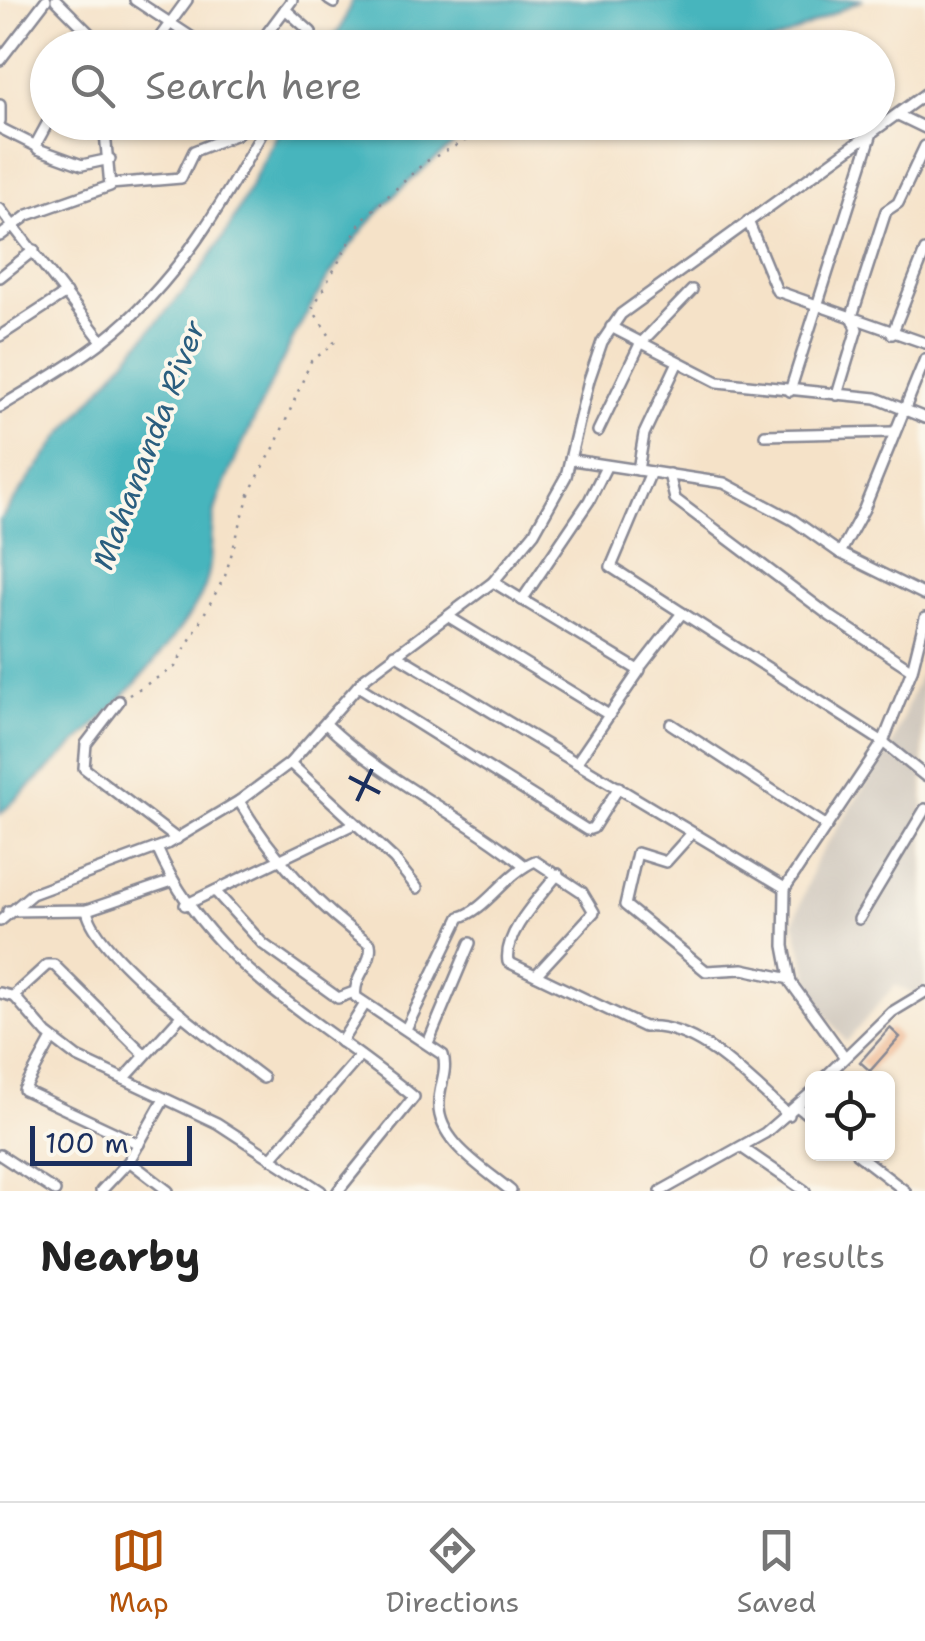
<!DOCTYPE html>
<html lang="en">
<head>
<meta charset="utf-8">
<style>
  :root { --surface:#fff; --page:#f2f2f2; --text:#222; --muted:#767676; --line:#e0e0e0; --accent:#b45309 }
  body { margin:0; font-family:"Shantell Sans",sans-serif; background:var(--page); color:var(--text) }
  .controls { position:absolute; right:30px; bottom:30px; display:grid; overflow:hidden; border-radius:15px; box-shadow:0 2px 8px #0004 }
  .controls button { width:90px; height:90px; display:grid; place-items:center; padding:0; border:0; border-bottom:2px solid var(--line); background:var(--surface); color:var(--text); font:50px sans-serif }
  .scale { position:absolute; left:30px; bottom:25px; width:162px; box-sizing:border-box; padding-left:10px; border:5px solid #1b2f5e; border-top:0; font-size:28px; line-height:35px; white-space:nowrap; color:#1b2f5e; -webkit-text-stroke:8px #fbf7ec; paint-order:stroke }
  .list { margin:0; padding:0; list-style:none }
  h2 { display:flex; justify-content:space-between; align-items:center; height:130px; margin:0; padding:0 40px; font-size:42px }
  h2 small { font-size:32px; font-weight:400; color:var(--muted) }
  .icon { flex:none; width:55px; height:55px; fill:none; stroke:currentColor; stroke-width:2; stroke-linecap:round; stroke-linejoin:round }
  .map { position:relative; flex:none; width:925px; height:1191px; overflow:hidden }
  .search { position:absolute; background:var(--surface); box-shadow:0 2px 8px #0004; left:30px; right:30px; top:30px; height:110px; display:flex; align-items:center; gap:25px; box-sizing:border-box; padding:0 35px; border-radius:55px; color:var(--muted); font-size:38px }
  .sheet { height:310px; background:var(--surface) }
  nav { display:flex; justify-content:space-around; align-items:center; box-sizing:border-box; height:140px; border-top:2px solid var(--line); background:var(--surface); font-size:28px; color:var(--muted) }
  nav a { display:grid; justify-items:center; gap:5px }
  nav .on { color:var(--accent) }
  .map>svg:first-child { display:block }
  .industrial { fill:#cbc2b8 }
  .water { fill:#46b5bd; stroke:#30728e; stroke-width:2.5 }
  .building { fill:#edb28a }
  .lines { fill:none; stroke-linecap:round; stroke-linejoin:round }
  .street-casing { stroke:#888893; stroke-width:14 }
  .path { stroke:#888893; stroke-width:2.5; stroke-dasharray:2.5 8; stroke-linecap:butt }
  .street { stroke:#fff; stroke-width:9 }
  .ticks { fill:none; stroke:#1b2f5e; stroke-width:4 }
  .labels { text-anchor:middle; stroke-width:8; stroke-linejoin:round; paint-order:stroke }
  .water-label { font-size:30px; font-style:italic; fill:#2a5e7f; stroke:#fbf7ec }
</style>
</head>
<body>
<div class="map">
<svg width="925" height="1191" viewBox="0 0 925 1191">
  <rect width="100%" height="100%" fill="#fbf7ec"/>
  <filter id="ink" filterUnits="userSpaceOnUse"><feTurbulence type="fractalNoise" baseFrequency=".01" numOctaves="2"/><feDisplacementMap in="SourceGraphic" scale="20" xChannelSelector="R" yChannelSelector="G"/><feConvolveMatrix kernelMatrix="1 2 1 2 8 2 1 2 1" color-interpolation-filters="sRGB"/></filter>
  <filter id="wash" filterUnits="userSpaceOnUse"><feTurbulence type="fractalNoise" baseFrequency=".0048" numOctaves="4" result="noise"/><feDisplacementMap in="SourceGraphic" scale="40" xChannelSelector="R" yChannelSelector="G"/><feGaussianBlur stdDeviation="2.25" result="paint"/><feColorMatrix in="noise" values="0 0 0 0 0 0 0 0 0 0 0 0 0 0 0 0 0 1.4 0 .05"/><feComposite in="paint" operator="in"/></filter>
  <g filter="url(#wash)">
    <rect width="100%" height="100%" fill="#f5e2c8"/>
    <path class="industrial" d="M922 669 925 1000 895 985 846 1042 815 1000 794 922 816 861 892 745Z"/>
    <g class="water">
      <path d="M352 0H863C830 12 782 44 748 48 715 51 650 32 627 48L325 47 342 26Z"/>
      <path d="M283 123H485C368 199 319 279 262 403 247 435 230 468 218 501 205 538 219 567 197 603 146 685 70 749 0 814V520L59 438 199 273 228 230Z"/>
    </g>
    <g id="blocks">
      <path class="building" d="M890 1028 900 1037 870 1071 860 1062Z"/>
    </g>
  </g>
  <g filter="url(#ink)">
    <use href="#blocks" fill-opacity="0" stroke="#888893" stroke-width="2.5"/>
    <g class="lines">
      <g class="street-casing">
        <g id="street">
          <path d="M56 0 104 48"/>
          <path d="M135 0 208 48"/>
          <path d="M329 0 334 3"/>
          <path d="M285 9 311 32 308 48"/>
          <path d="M152 48 187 0"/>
          <path d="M256 48 292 0"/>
          <path d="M0 60 46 0"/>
          <path d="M0 105V121"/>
          <path d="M898 115 925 128"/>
          <path d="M48 122 36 144 38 149 82 165 110 159"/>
          <path d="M0 128 36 146"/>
          <path d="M144 133 151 122"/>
          <path d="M110 184 181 178 194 151 237 134 246 122"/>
          <path d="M0 209 102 341"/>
          <path d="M748 221 777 291 925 343"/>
          <path d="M0 236 28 215 110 186 104 122"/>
          <path d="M0 277 34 250"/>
          <path d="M611 327 718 382 876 398 925 418"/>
          <path d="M892 334 925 251"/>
          <path d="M0 336 66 293"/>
          <path d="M790 391 872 133"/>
          <path d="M837 395 857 329 852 316 886 211 898 203 925 146"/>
          <path d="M0 407C34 386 71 366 103 341 176 284 224 202 268 122"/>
          <path d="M598 431 640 344 692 290"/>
          <path d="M765 435 892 432"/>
          <path d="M573 460 724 483 793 520 840 553 925 595"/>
          <path d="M638 470 644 434 678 362"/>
          <path d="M651 472 611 567 883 742 925 776"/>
          <path d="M669 474 675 499 830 616 912 670"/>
          <path d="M840 553 864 509 925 359"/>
          <path d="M493 582 638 670 682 613"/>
          <path d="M522 600 589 501 606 467"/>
          <path d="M449 617 609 715"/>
          <path d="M395 654 785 888"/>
          <path d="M358 686 587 830 593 828 619 787"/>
          <path d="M119 701 86 744 84 768 177 839"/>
          <path d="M326 724C385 781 461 814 525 866"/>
          <path d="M671 724 827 826"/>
          <path d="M577 762 640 670"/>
          <path d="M290 763 394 859 417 888"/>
          <path d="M239 801C273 858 316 905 370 944 374 963 352 977 356 997L443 1055C448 1071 439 1086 439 1102 436 1141 485 1169 511 1191"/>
          <path d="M692 833 666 862 637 853 625 905 706 971 743 969 790 979"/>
          <path d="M157 848C208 966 320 1019 414 1097L338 1191"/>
          <path d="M558 874C541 896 503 933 508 962L644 1027C699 1022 751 1083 789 1115"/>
          <path d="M215 891 263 944 338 998 354 992"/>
          <path d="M185 905 354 824"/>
          <path d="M87 910C94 955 224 1048 263 1078"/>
          <path d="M8 911 87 910 172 881"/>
          <path d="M859 919 925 809"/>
          <path d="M0 921 32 894 167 844 239 801 290 763 365 678 493 582 534 533 566 476 589 380 602 342 621 314 925 94"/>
          <path d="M0 993 15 997 47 1034 77 1057 217 1123 321 1191"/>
          <path d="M13 996 47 965H54L144 1054"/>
          <path d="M406 1029 460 917C485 911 506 873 535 861L582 892 594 912 536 975"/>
          <path d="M52 1039 24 1090 139 1144"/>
          <path d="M341 1042 365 1004"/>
          <path d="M428 1043 470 943"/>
          <path d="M844 1056 791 983 784 946 785 888 883 742 912 670 925 618"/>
          <path d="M824 1078 892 1012 925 992"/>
          <path d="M124 1079 182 1015"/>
          <path d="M798 1107 812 1118"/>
          <path d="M741 1147 805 1191"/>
          <path d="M857 1154 905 1191"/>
          <path d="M0 1155 55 1191"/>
          <path d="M272 1157 360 1056"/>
          <path d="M129 1161 168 1191"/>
          <path d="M101 1191 129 1161 164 1099"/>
          <path d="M661 1191 765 1133 812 1092"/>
        </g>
      </g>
      <g class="path">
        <path d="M569 122H574"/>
        <path d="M129 695 175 667 225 576 250 491 275 446 311 361 335 344 312 309 362 220 425 162 500 122"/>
      </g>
      <use href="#street" class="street"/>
    </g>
  </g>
  <path class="ticks" d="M349 777 380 793M357 801 372 769"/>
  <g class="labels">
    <g class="water-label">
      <text transform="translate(149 445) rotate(-69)" y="10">Mahananda River</text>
    </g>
  </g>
</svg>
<div class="controls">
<button><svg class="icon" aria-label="locate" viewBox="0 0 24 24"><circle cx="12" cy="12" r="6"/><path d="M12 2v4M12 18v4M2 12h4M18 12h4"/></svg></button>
</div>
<div class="scale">100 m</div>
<div class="search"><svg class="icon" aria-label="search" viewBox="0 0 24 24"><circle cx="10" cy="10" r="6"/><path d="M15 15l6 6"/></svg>Search here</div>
</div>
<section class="sheet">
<h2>Nearby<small>0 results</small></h2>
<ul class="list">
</ul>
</section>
<nav>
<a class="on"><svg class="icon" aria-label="map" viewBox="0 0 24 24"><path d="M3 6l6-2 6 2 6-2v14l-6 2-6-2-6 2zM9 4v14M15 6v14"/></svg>Map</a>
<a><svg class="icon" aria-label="directions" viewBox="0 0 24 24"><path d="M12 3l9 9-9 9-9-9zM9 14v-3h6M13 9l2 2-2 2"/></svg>Directions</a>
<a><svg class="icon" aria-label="saved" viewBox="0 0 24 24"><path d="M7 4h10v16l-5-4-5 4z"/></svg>Saved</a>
</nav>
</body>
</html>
